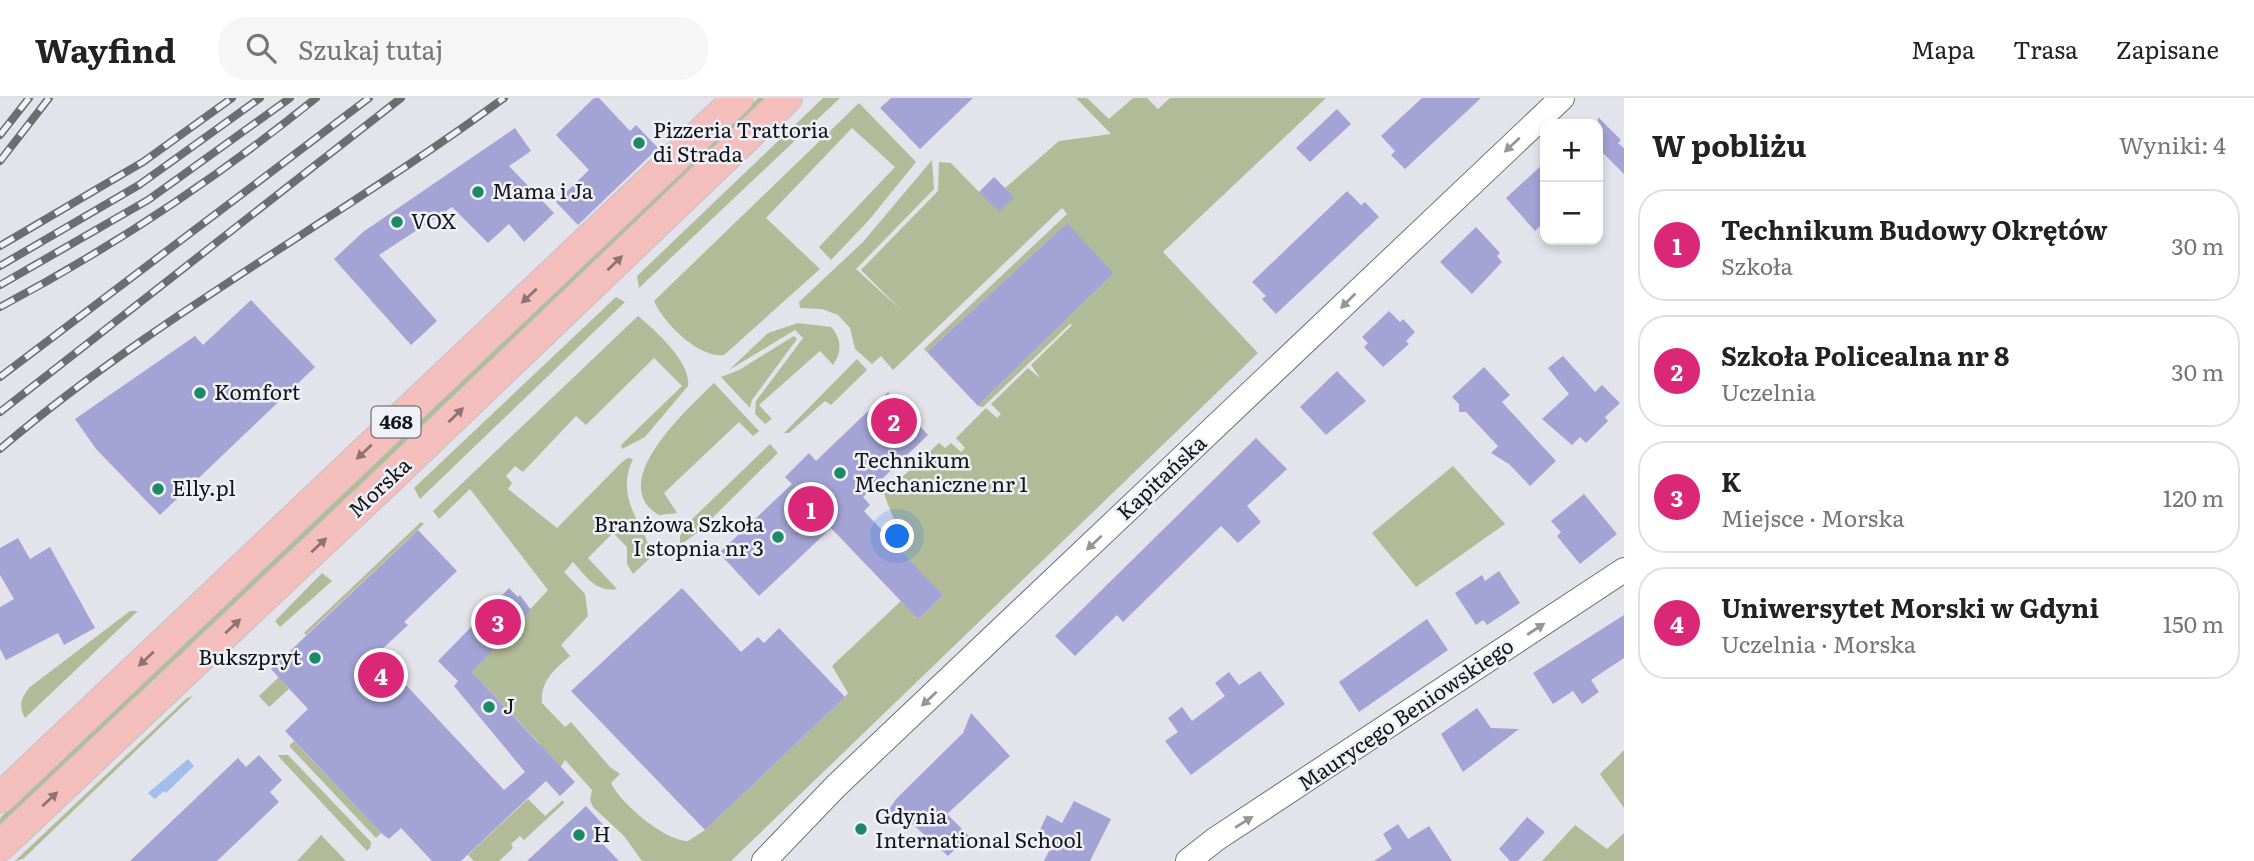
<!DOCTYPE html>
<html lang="pl">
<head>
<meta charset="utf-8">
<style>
  :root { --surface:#fff; --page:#f6f6f6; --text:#222; --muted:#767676; --line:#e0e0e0; --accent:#db2777 }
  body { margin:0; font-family:Literata,serif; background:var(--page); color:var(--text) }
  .controls { position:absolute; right:21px; top:21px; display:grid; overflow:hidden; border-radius:14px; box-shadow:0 4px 10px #0003 }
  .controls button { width:63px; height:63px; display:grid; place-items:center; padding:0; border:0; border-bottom:2px solid var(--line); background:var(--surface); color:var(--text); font:35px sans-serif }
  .you { position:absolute; left:898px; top:439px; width:24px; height:24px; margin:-18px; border:5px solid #fff; border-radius:50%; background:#1a73e8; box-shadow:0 0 0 10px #1a73e833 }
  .badge { display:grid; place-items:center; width:46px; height:46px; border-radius:50%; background:var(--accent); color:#fff; font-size:23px; font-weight:700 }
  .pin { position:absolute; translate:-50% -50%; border:4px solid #fff; box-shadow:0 2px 7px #0006 }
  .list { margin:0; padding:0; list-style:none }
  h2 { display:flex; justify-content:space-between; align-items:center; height:91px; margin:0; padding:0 28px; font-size:30px }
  h2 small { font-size:23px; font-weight:400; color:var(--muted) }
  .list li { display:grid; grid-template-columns:46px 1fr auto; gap:21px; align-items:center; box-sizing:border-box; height:112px; margin:0 14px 14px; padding:0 14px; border:2px solid var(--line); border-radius:28px }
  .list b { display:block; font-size:26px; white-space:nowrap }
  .list p { margin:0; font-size:23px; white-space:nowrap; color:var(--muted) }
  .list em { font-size:23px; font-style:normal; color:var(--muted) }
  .icon { flex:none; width:38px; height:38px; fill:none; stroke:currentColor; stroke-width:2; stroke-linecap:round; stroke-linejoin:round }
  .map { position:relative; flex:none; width:1624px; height:763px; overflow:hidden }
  header { display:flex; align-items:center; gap:42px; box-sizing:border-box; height:98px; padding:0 35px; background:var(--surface); border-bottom:2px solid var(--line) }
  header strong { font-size:33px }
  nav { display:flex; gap:38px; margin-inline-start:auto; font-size:24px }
  .search { width:490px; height:63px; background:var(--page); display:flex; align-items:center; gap:18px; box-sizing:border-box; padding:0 24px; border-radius:28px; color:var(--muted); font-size:26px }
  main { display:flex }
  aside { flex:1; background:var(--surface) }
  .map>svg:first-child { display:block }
  .green { fill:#b2bb97 }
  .water { fill:#a2bfec }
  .building { fill:#a3a4d5 }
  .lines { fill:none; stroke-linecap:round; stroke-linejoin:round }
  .minor-casing { stroke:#727379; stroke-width:26 }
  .major-casing { stroke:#c2c2c3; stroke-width:32 }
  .minor { stroke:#fff; stroke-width:24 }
  .major { stroke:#f4bebc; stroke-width:30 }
  .rail-casing { stroke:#6c6c71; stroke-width:8 }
  .rail { stroke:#f0f0f8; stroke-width:5; stroke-dasharray:16; stroke-linecap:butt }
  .oneway { fill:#959697 }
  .oneway2 { fill:#8f7272 }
  .poi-dot { fill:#1c8967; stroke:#f0f0f8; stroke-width:2.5 }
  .labels { text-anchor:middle; stroke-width:5; stroke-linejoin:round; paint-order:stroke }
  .shield { fill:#f0f0f8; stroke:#56575a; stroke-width:2 }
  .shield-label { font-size:19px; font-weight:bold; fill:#141517 }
  .poi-label { font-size:21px; fill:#141517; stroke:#f0f0f8; text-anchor:start }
  .street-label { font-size:21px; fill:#141517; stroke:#f0f0f8 }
</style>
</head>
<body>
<header>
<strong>Wayfind</strong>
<div class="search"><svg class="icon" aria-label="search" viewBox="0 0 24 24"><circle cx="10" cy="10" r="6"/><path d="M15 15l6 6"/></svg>Szukaj tutaj</div>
<nav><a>Mapa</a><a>Trasa</a><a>Zapisane</a></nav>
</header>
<main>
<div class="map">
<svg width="1624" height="763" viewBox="0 0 1624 763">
  <rect width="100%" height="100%" fill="#e3e3eb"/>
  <g class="green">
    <path d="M758 0H769L0 728V720Z"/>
    <path d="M823 0H840L639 190 637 178Z"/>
    <path d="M1076 0H1087L1109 21 1133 0H1147L1158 11 1170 0H1326L1163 154 1258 255 731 763H642L624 738 593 709 590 702 592 692 565 662 559 672 538 649 540 646 472 574 548 492 470 391 439 421 433 413 638 218C655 232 691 264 688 288L645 339 622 351 621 347 682 288 654 260 586 327 576 318 523 374 515 368 506 378 512 385 508 391 557 430 622 364 628 360 633 361C611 407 656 436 649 461L633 476 627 466V449L613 435 588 460 617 491C596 495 586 478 573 464L564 474 585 496 588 518 561 547 570 558C555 571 540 583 542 605L565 629 571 624 610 669 620 676 611 685C620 705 666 744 688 743L705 732 845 599 848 595 832 568 901 503 918 521 943 497 894 445 904 434 899 423 894 422 884 396 939 345 945 350 951 345 961 354 965 350 956 340 986 310 997 320 1001 316 991 306 1028 270 1040 280 1031 267 1072 227 1070 226 983 309 978 308 1114 175 1066 126 927 254 924 251 1067 116 1062 110 893 272 881 258 872 266 855 251 850 230 838 217 822 211 800 210 799 204 863 144 932 62 934 91 856 171 902 213 861 172 938 93 939 64 951 65 979 94 1014 99 1005 90 1059 43 1111 36Z"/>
    <path d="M859 5 916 64 869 122 831 162 819 149 895 69 852 30 766 120 820 171 724 257C700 261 663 225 654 203Z"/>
    <path d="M616 199 625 204 420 401 414 390Z"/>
    <path d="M798 225 831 229C842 241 842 254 833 267L820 253 759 307 772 321 765 326 755 316 756 303 803 240 795 232 729 272 768 235Z"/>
    <path d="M794 238 797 241 752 302 750 310 721 279 739 272Z"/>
    <path d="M857 261 867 272 831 307 825 303 789 335H784Z"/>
    <path d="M714 285 759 333 753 338 739 324 664 395 677 415 659 417C604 385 690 309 714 285Z"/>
    <path d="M770 346 778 355 697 435 680 447V438L688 425Z"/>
    <path d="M1453 368 1505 426 1416 489 1372 435Z"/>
    <path d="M421 424 424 426 306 537 304 535Z"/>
    <path d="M322 475 332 483 280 529 275 523Z"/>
    <path d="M130 513H138L25 620C18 607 21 600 30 589Z"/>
    <path d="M279 579 289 591 269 609 259 598Z"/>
    <path d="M193 598 23 761 15 763 187 600Z"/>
    <path d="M294 643 381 735 376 740 289 648Z"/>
    <path d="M1624 652V710L1600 676Z"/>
    <path d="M280 657H288L371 744 370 750 367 753 278 658Z"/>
    <path d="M528 701 545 718 563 702 564 705 524 742 520 738 511 746 513 750 499 763H474L468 757Z"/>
    <path d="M1575 727 1607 751 1624 735V763H1542Z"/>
    <path d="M321 737 346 763H297Z"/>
  </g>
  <path class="water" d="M188 661 194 668 166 695 164 693 155 701 148 695Z"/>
  <g class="building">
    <path d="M594 0H599L630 33 636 27 658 50 578 127 556 104 589 72 556 37Z"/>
    <path d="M891 0H973L920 51 880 10Z"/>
    <path d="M1422 0H1481L1405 71 1391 57 1395 53 1381 38Z"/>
    <path d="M1337 11 1351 26 1310 64 1296 50Z"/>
    <path d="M1598 19 1621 42 1618 45 1624 50V76L1598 50Z"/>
    <path d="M515 30 531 53 509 68 554 115 524 144 509 126 488 145 452 109 379 157 437 223 411 247 334 161 363 134Z"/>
    <path d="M1545 64V123L1535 133 1506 100Z"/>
    <path d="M994 79 1014 99 999 114 979 94Z"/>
    <path d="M1347 93 1361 107 1365 104 1379 119 1276 216 1262 201 1266 198 1252 184Z"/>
    <path d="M1067 125 1114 175 978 308 927 254Z"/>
    <path d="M1476 129 1500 155 1497 158 1502 164 1472 196 1440 164Z"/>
    <path d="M251 202 315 269 160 417 96 351 75 321 195 238 203 247Z"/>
    <path d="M1389 213 1400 224 1403 221 1415 234 1406 243 1409 246 1383 269 1364 249 1368 245 1362 239Z"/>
    <path d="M1563 258 1595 294 1602 287 1620 305 1605 319 1608 323 1586 345 1580 339 1572 347 1542 321 1569 296 1548 270Z"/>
    <path d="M1484 269 1510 297 1502 304 1556 363 1530 388 1509 366 1491 355 1498 348 1466 314H1459V306L1452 299Z"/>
    <path d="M1337 273 1366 303 1326 337 1300 309Z"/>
    <path d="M888 294 928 337 863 399 870 407 864 413 943 497 918 521 831 430 759 498 719 455 792 386 785 379 809 355 816 363Z"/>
    <path d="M1256 340 1287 371 1247 408 1261 424 1238 445 1221 428 1123 524 1117 517 1075 558 1055 538Z"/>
    <path d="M1584 396 1617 436 1580 466 1557 438 1561 434 1551 423Z"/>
    <path d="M418 432 457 473 404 524 408 527 377 556 504 692 525 674 454 588 458 583 438 563 509 490 518 499 520 497 531 512 472 574 575 684 560 698 546 683 461 763H432L401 730 389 741 381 735 285 633 308 611 271 571Z"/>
    <path d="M18 440 30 461 50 449 95 530 64 547 58 535 6 562 0 551V509L14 501 0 477V450Z"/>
    <path d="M1499 473 1520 505 1487 527 1483 522 1476 527 1455 495 1482 477 1485 483Z"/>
    <path d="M682 490 741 554 758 539 764 545 779 530 845 599 705 732 571 593Z"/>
    <path d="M1624 517V560L1591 582 1599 594 1582 606 1573 593 1553 606 1533 575Z"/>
    <path d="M1427 521 1448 552 1359 614 1339 584Z"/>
    <path d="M1260 573 1285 606 1191 677 1165 643 1178 634 1168 620 1182 609 1192 623 1225 598 1215 585 1229 574 1239 587Z"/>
    <path d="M1477 610 1491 630 1519 631 1463 674 1441 636Z"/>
    <path d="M971 615 1010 658 947 716 969 738 948 758 901 716 888 713 896 701 963 635Z"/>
    <path d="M259 657 282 682 270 694 279 704 217 763H130L238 660 246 669Z"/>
    <path d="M1074 703 1111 721 1090 763H1044L1055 741 1039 734 1047 717 1062 725Z"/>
    <path d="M586 708 608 732 598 741 619 763H527Z"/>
    <path d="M1527 719 1545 734 1518 763H1510L1499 751Z"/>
    <path d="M1398 726 1408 741 1429 728 1452 763H1374L1392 751 1383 736Z"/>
  </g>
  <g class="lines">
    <g class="minor-casing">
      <g id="minor">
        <path d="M764 763 836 688 1562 0"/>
        <path d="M1188 763 1216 741 1624 472"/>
      </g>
    </g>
    <g class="major-casing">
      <g id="major">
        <path d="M0 700 738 0"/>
        <path d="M0 748 389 381 787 0"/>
      </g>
    </g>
    <use href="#minor" class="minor"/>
    <use href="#major" class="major"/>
    <g class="rail-casing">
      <g id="rail">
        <path d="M0 37 29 0"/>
        <path d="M0 63 49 0"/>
        <path d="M0 148 143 64 232 0"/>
        <path d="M0 168 139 87 260 0"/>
        <path d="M0 187 148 102 290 0"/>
        <path d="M0 209C113 149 217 80 316 0"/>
        <path d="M0 279 369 0"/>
        <path d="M0 314 401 0"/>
        <path d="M0 351C156 218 339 121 504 0"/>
      </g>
    </g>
    <use href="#rail" class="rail"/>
  </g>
  <defs><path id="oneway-solid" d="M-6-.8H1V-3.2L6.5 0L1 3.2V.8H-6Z" transform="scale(1.75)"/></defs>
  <g class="oneway">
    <use href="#oneway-solid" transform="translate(1512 47) rotate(137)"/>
    <use href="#oneway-solid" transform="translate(1348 203) rotate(135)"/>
    <use href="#oneway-solid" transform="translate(1094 445) rotate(137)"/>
    <use href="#oneway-solid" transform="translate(1536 531) rotate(-33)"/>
    <use href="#oneway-solid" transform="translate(929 601) rotate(137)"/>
    <use href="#oneway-solid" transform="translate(1244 724) rotate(-32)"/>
  </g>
  <g class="oneway2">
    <use href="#oneway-solid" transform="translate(615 165) rotate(-44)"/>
    <use href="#oneway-solid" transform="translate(529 198) rotate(137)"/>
    <use href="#oneway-solid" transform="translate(456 317) rotate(-44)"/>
    <use href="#oneway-solid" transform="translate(364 354) rotate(137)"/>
    <use href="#oneway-solid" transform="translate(319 447) rotate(-43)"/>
    <use href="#oneway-solid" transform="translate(233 528) rotate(-43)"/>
    <use href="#oneway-solid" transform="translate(146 561) rotate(137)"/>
    <use href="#oneway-solid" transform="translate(50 701) rotate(-43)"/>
  </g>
  <g class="poi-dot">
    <circle cx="639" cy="45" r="7"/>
    <circle cx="478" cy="94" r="7"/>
    <circle cx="397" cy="124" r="7"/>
    <circle cx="200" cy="295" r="7"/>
    <circle cx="840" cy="375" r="7"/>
    <circle cx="158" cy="391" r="7"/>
    <circle cx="778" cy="439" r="7"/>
    <circle cx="315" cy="560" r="7"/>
    <circle cx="489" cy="609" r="7"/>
    <circle cx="861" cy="731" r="7"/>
    <circle cx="579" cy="737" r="7"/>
  </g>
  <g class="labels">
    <rect class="shield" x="371.5" y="308.5" width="49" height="31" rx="5"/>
    <g class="shield-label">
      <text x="396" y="331">468</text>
    </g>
    <g class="poi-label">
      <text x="653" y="40">Pizzeria Trattoria<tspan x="653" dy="24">di Strada</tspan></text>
      <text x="492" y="101">Mama i Ja</text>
      <text x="411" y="131">VOX</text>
      <text x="214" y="302">Komfort</text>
      <text x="854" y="370">Technikum<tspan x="854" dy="24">Mechaniczne nr 1</tspan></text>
      <text x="172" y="398">Elly.pl</text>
      <text x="764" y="434" text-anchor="end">Branżowa Szkoła<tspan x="764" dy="24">I stopnia nr 3</tspan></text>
      <text x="301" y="567" text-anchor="end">Bukszpryt</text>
      <text x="503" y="616">J</text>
      <text x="875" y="726">Gdynia<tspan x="875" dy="24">International School</tspan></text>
      <text x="593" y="744">H</text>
    </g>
    <g class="street-label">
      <text transform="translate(1162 380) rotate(-43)" y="7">Kapitańska</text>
      <text transform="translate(380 390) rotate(-43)" y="7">Morska</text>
      <text transform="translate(1406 617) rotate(-34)" y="7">Maurycego Beniowskiego</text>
    </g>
  </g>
</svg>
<div class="controls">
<button>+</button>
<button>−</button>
</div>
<div class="you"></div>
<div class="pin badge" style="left:811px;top:411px">1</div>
<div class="pin badge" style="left:894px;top:323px">2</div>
<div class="pin badge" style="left:498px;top:524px">3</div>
<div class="pin badge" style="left:381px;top:577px">4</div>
</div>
<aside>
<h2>W pobliżu<small>Wyniki: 4</small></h2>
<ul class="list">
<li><span class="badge">1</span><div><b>Technikum Budowy Okrętów</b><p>Szkoła</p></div><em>30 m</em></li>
<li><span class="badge">2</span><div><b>Szkoła Policealna nr 8</b><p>Uczelnia</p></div><em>30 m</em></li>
<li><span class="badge">3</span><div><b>K</b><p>Miejsce · Morska</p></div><em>120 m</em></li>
<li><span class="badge">4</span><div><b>Uniwersytet Morski w Gdyni</b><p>Uczelnia · Morska</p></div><em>150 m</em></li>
</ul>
</aside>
</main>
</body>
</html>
